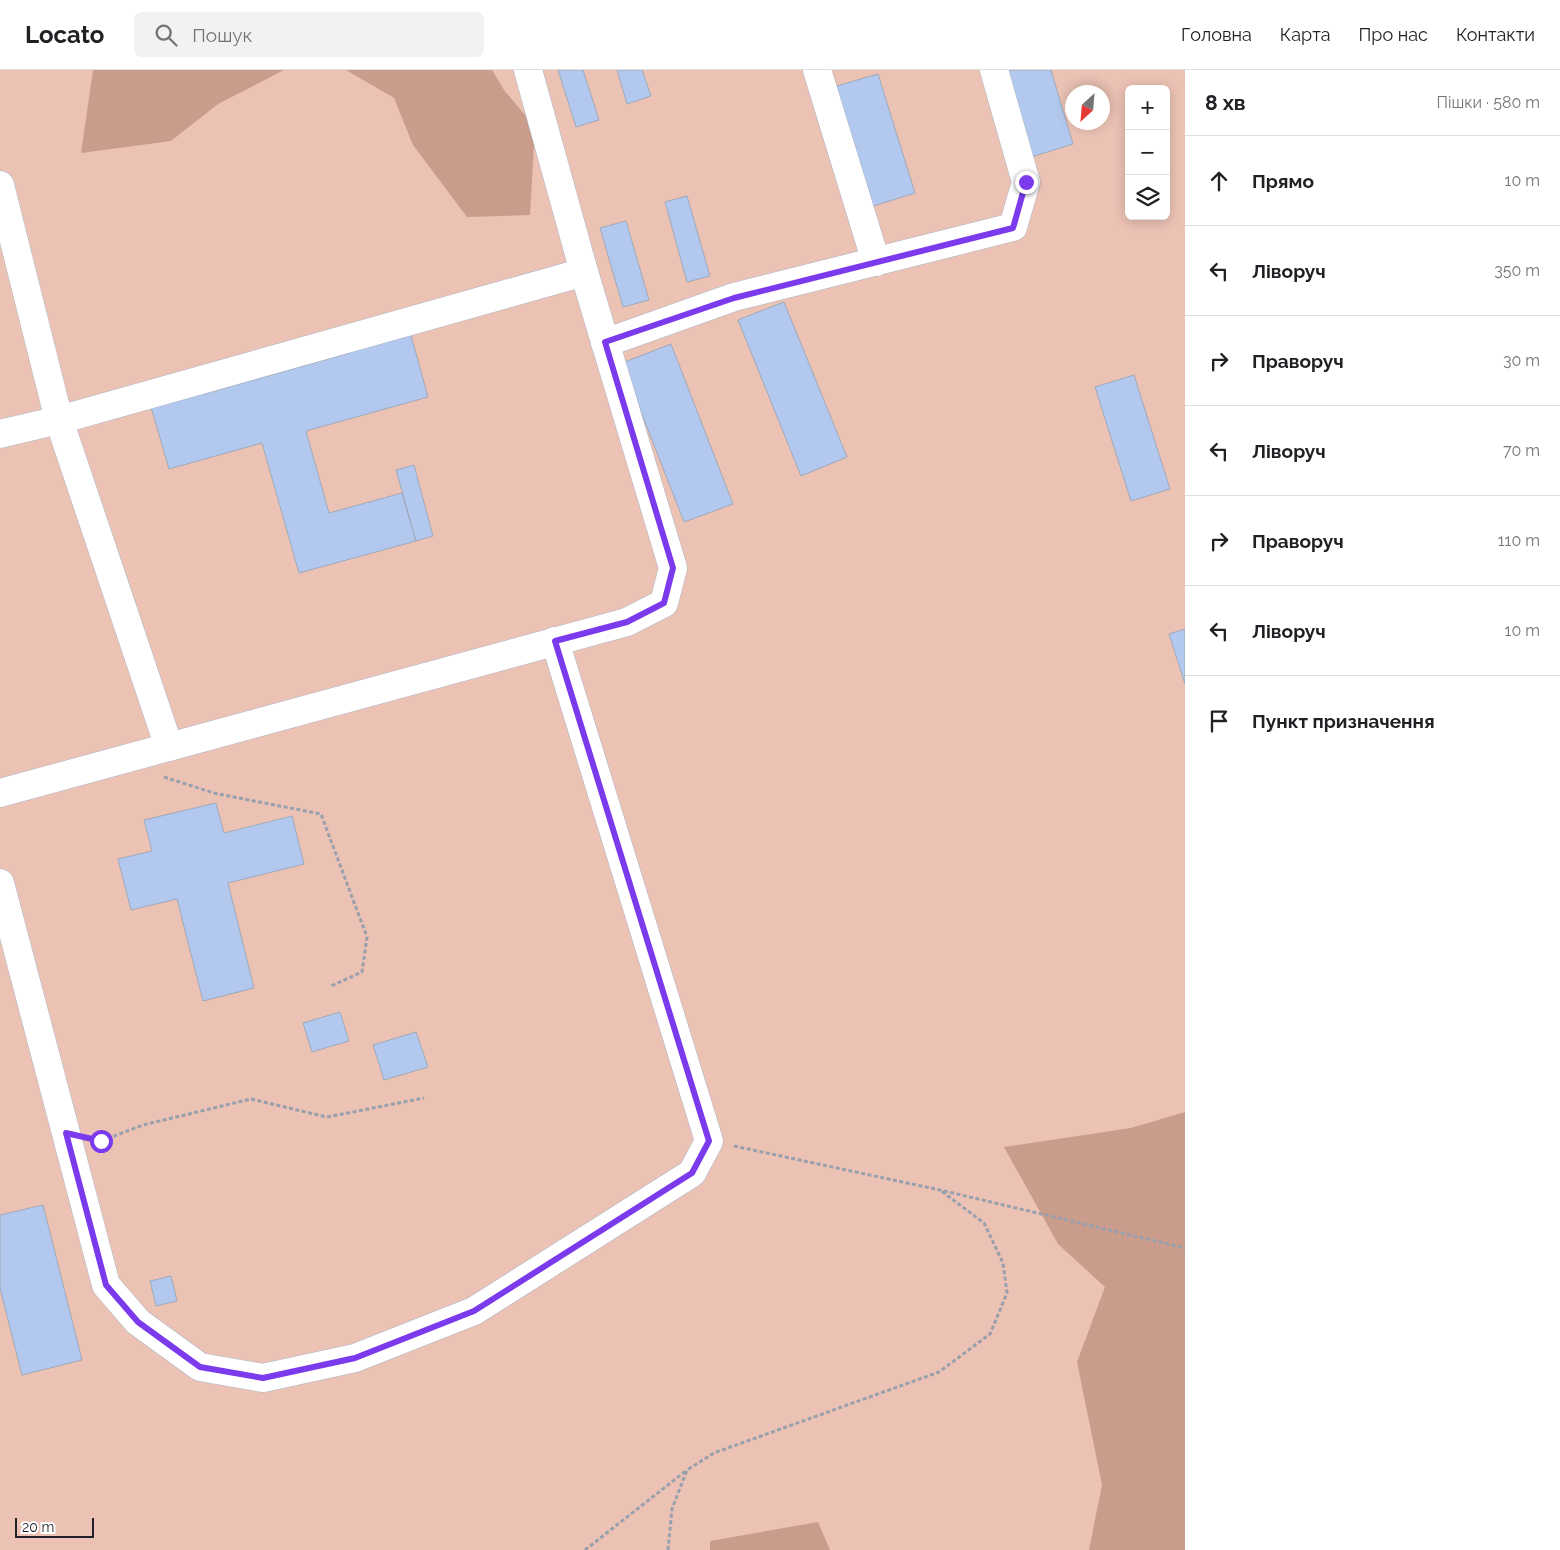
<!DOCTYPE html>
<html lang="uk">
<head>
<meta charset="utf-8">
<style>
  :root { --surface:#fff; --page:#f2f2f2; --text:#202124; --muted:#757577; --line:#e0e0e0 }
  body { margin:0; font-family:Raleway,sans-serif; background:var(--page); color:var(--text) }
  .controls { position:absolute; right:15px; top:15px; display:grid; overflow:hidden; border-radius:8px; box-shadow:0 2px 12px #0003 }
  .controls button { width:45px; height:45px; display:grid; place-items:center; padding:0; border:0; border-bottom:1px solid var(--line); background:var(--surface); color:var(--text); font:25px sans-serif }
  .compass { position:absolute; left:1065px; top:15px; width:45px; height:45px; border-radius:50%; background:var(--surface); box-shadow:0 2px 12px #0003; rotate:206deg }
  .scale { position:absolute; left:15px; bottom:12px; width:79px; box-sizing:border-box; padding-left:5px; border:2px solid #1f2228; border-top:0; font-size:14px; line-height:18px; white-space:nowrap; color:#1f2228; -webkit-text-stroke:4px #fff; paint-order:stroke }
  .stop { position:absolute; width:15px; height:15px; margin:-11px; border:4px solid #7c3aed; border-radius:50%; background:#fff }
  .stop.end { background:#7c3aed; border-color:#fff; box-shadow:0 1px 5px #0008 }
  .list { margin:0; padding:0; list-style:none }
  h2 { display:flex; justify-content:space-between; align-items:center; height:65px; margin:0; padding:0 20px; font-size:21px }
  h2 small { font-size:16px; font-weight:400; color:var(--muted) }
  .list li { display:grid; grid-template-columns:32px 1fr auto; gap:15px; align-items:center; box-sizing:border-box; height:90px; padding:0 20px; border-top:1px solid var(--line) }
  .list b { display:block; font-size:19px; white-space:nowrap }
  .list em { font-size:16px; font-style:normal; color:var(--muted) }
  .icon { flex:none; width:28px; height:28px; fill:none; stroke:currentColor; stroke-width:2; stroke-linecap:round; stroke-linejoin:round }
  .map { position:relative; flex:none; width:1185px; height:1480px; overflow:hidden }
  header { display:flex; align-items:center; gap:30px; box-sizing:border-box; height:70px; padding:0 25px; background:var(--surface); border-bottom:1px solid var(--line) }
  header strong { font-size:24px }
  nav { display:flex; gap:28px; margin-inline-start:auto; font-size:18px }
  .search { width:350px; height:45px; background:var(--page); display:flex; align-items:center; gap:12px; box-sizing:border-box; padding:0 18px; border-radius:8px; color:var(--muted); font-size:19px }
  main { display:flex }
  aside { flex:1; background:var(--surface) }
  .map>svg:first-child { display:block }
  .green { fill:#ebc2b4; fill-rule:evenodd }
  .forest { fill:#c99c8c }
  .building { fill:#b2c8ee; stroke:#9fa9b9 }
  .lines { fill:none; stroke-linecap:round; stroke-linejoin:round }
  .minor-casing { stroke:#acb6c6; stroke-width:29 }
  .path { stroke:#99a0ad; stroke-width:3; stroke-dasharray:4 2.5; stroke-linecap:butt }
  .minor { stroke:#fff; stroke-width:28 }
  .route { stroke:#7c3aed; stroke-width:6 }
</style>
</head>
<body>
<header>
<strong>Locato</strong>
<div class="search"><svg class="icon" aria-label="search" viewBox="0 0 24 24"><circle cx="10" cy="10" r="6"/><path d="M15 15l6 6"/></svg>Пошук</div>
<nav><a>Головна</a><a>Карта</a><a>Про нас</a><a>Контакти</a></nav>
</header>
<main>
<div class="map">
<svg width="1185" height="1480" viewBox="0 0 1185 1480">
  <rect width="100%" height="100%" fill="#dee8f9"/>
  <path class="green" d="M0 0H1185V1480H0ZM1129 19H1166V146H1129ZM1072 22H1102V52H1072Z"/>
  <g class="forest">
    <path d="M93 0H284L218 34 171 71 81 83Z"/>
    <path d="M346 0H492L504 20 535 57 530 145 467 147 413 75 394 28Z"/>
    <path d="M1185 1042V1480H1089L1102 1415 1077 1292 1105 1217 1058 1174 1004 1077 1131 1058Z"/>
    <path d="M818 1452 830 1480H710V1471Z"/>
  </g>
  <g class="building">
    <path d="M558 0H583L599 50 576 57Z"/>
    <path d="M617 0H642L651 26 627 34Z"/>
    <path d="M1000 0H1051L1073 74 1025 89Z"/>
    <path d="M878 4 915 123 867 138 830 18Z"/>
    <path d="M687 126 710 206 687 212 665 132Z"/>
    <path d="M626 151 649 230 623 237 600 158Z"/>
    <path d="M784 232 847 387 801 406 738 250Z"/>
    <path d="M409 258 428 327 306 361 329 443 402 423 416 471 299 503 262 373 169 399 149 330 202 316 204 324 349 283 347 276Z"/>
    <path d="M671 274 733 434 684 452 622 293Z"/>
    <path d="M1134 305 1170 419 1131 431 1095 317Z"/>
    <path d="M414 395 433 466 416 471 396 400Z"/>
    <path d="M1185 559V614L1169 564Z"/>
    <path d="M216 733 224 763 292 746 304 794 228 813 254 918 203 931 177 829 131 840 118 789 152 781 144 750Z"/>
    <path d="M340 942 349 971 312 982 303 953Z"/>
    <path d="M416 962 428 997 384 1010 373 975Z"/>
    <path d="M43 1135 82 1290 22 1305 0 1218V1145Z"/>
    <path d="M171 1206 177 1231 156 1236 150 1211Z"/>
  </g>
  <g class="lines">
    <g class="minor-casing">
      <g id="minor">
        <path d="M817 0 876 192"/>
        <path d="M0 115 59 350 169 677"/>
        <path d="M605 273 734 227 1013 157 1026 112 994 0"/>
        <path d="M0 364 59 350 584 202"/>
        <path d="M0 723 627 552 664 533 673 498 584 202 528 0"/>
        <path d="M0 813 106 1215 138 1252 200 1297 263 1308 355 1288 474 1241 692 1103 709 1071 555 571"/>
      </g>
    </g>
    <g class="path">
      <path d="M164 707 214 723 321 744 367 867 362 902 331 916"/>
      <path d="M95 1069 101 1071 143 1055 251 1029 327 1047 424 1028"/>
      <path d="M734 1076 940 1120 1185 1178"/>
      <path d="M585 1480 687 1400"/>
      <path d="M668 1480 672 1439 687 1400 714 1383 939 1302 990 1264 1007 1223 1003 1193 984 1153 940 1120"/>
    </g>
    <use href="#minor" class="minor"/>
  </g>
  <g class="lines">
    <path class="route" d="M101 1071 66 1063 106 1215 138 1252 200 1297 263 1308 355 1288 474 1241 692 1103 709 1071 555 571 627 552 664 533 673 498 605 272 734 228 1013 158 1026 112"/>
  </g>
</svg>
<div class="controls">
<button>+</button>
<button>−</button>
<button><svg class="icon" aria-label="layers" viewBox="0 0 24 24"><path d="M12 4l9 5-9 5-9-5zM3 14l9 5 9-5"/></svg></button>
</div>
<svg class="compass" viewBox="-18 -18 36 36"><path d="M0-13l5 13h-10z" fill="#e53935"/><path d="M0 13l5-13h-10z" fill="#757577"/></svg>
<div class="scale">20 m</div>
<div class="stop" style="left:101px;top:1071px"></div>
<div class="stop end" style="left:1026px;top:112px"></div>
</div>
<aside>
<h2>8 хв<small>Пішки · 580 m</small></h2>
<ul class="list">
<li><svg class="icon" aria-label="ahead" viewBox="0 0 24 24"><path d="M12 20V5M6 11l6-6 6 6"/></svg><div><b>Прямо</b></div><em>10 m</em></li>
<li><svg class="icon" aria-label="left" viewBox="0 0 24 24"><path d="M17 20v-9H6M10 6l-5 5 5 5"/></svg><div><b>Ліворуч</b></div><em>350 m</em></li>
<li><svg class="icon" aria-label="right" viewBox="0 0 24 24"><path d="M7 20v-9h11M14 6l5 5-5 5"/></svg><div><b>Праворуч</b></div><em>30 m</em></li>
<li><svg class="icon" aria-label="left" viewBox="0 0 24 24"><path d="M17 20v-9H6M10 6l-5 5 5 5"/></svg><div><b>Ліворуч</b></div><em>70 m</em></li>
<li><svg class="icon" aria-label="right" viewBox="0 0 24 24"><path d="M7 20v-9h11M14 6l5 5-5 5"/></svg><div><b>Праворуч</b></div><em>110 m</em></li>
<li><svg class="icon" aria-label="left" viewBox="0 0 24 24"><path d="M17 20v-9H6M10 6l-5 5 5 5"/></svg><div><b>Ліворуч</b></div><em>10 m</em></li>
<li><svg class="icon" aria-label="arrive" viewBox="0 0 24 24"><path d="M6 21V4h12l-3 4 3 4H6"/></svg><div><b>Пункт призначення</b></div></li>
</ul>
</aside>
</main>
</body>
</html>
